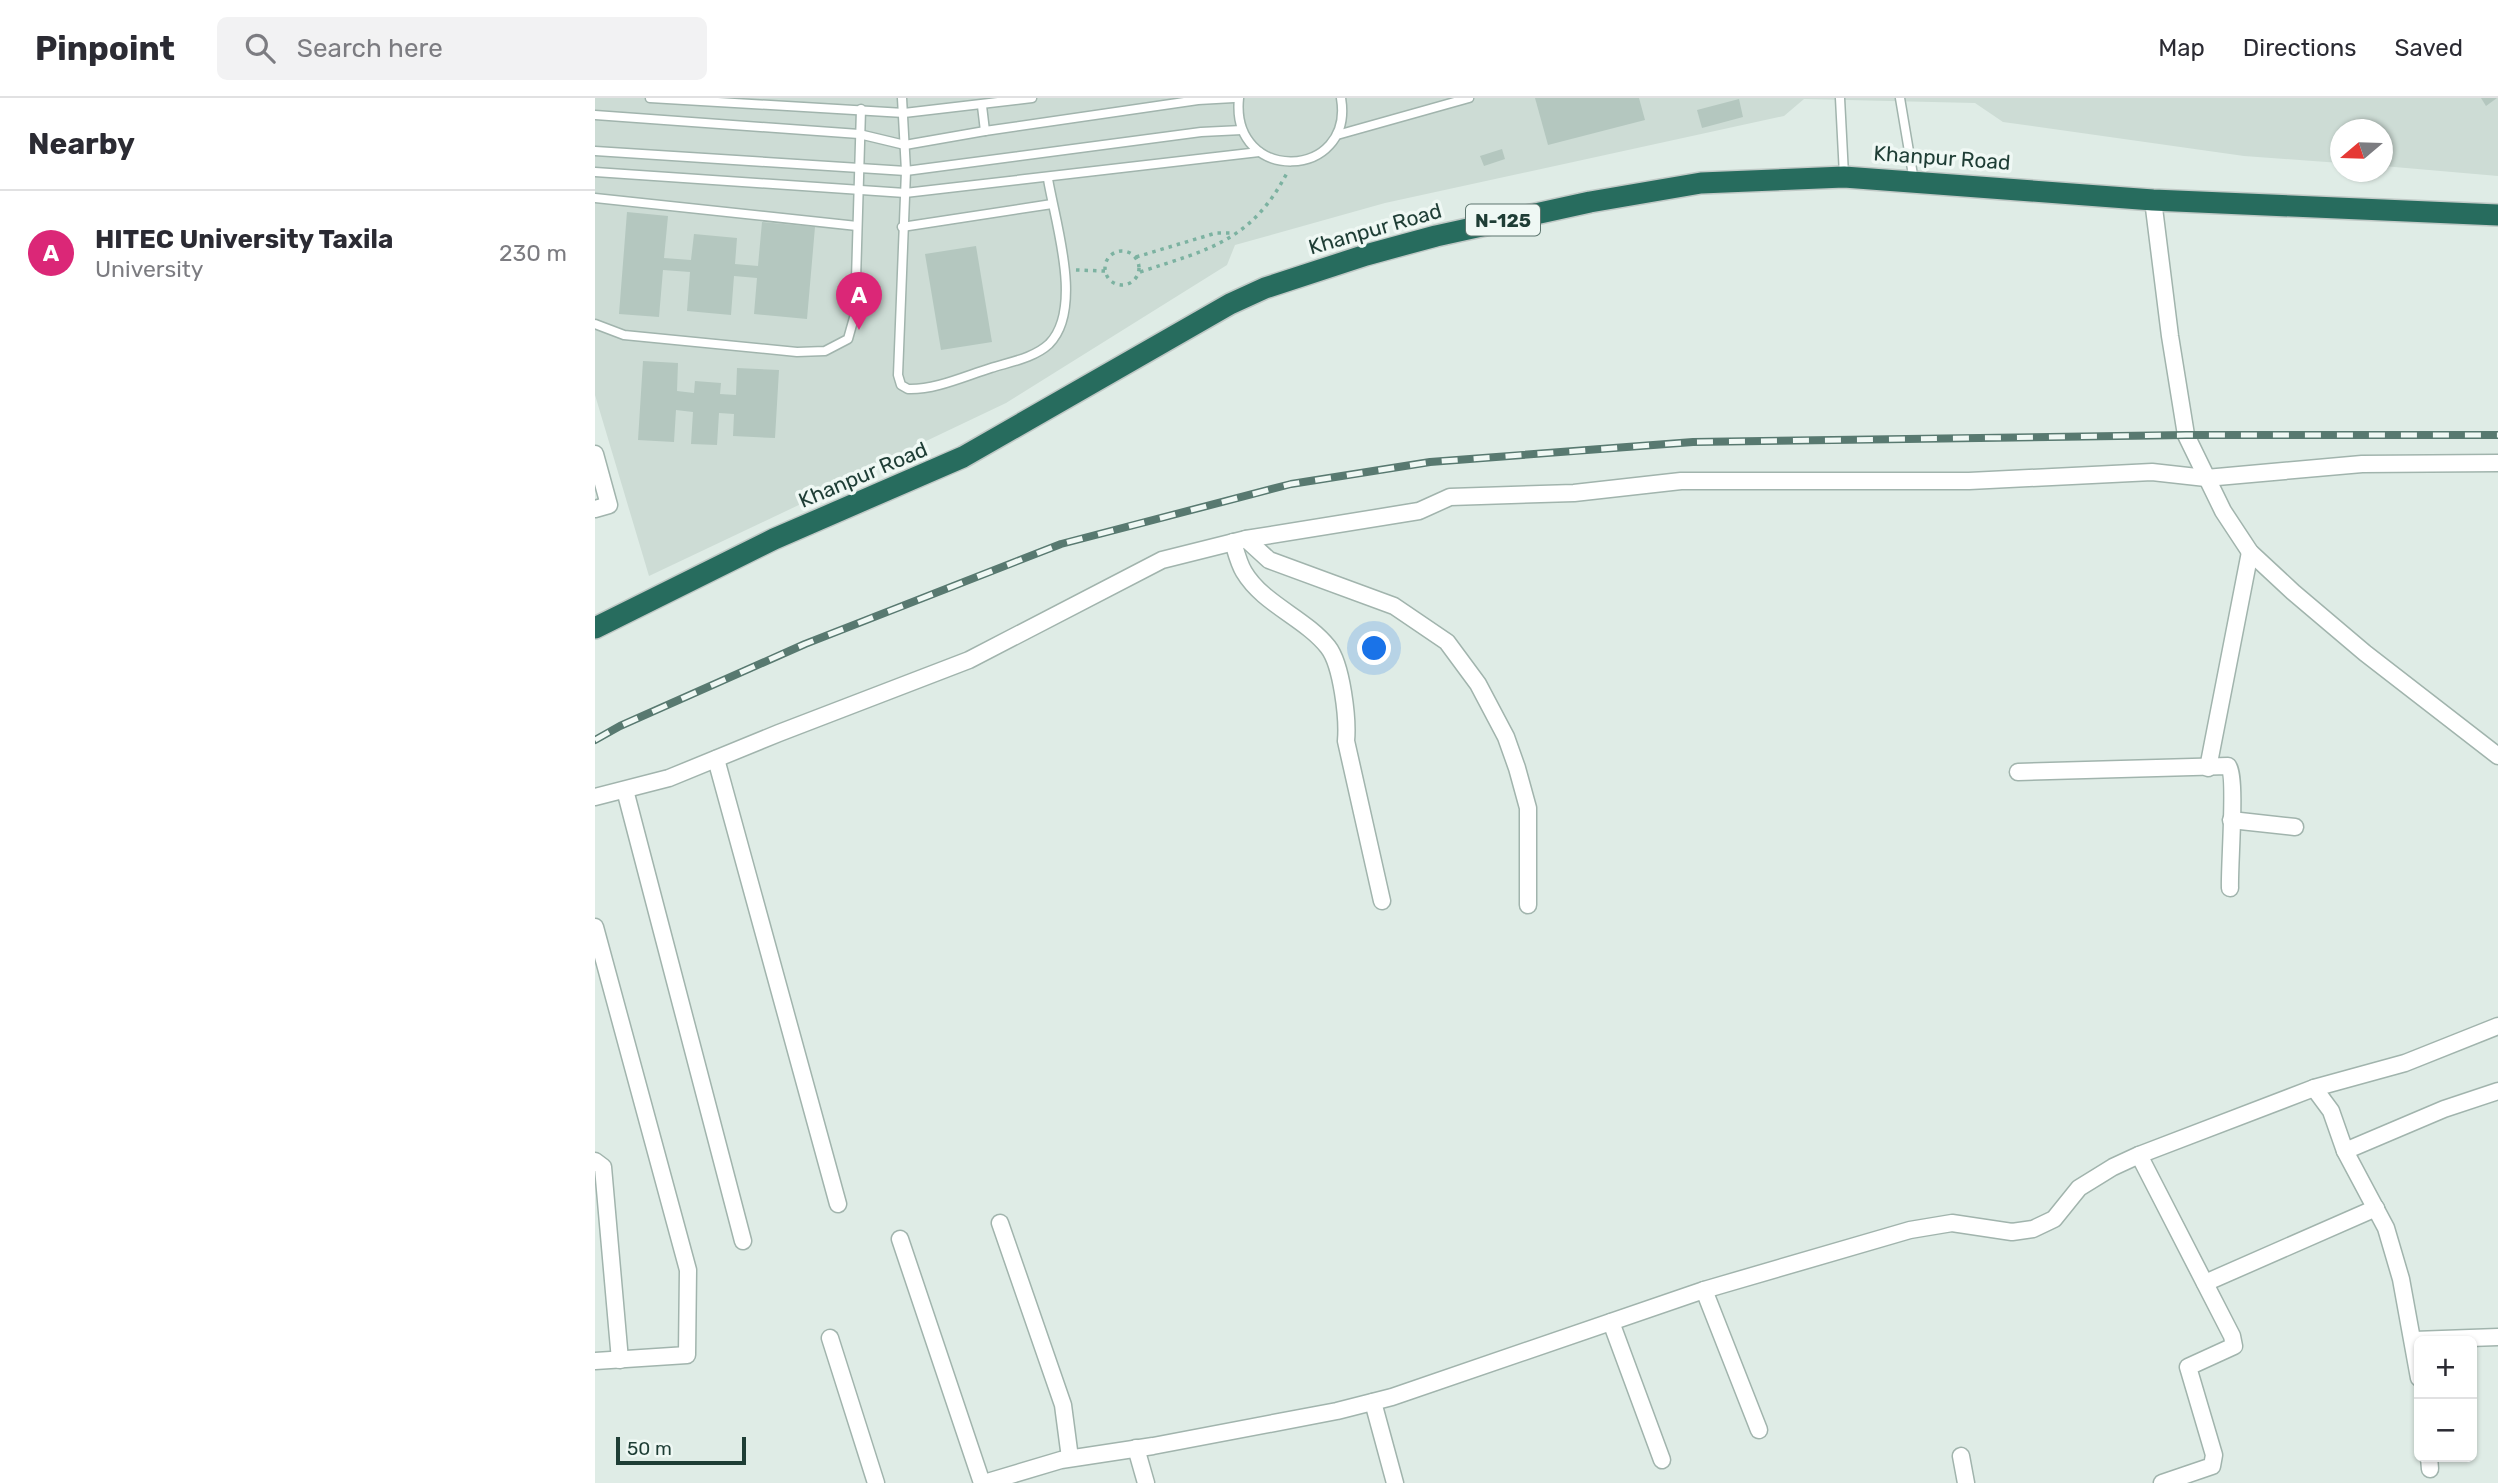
<!DOCTYPE html>
<html lang="en">
<head>
<meta charset="utf-8">
<style>
  :root { --surface:#fff; --page:#f2f2f3; --text:#2b2b33; --muted:#7c7c81; --line:#e1e1e2; --accent:#db2777 }
  body { margin:0; font-family:Rubik,sans-serif; background:var(--page); color:var(--text) }
  .controls { position:absolute; right:21px; bottom:21px; display:grid; overflow:hidden; border-radius:10px; box-shadow:0 2px 5px #0004 }
  .controls button { width:63px; height:63px; display:grid; place-items:center; padding:0; border:0; border-bottom:2px solid var(--line); background:var(--surface); color:var(--text); font:35px sans-serif }
  .compass { position:absolute; left:1735px; top:21px; width:63px; height:63px; border-radius:50%; background:var(--surface); box-shadow:0 2px 5px #0004; rotate:251deg }
  .scale { position:absolute; left:21px; bottom:18px; width:130px; box-sizing:border-box; padding-left:7px; border:4px solid #1e3d35; border-top:0; font-size:19px; line-height:24px; white-space:nowrap; color:#1e3d35; -webkit-text-stroke:5px #eff8f4; paint-order:stroke }
  .you { position:absolute; left:780px; top:551px; width:24px; height:24px; margin:-18px; border:5px solid #fff; border-radius:50%; background:#1a73e8; box-shadow:0 0 0 10px #1a73e833 }
  .badge { display:grid; place-items:center; width:46px; height:46px; border-radius:50%; background:var(--accent); color:#fff; font-size:23px; font-weight:700 }
  .pin { position:absolute; translate:-50% -58px; filter:drop-shadow(0 2px 4px #0008) }
  .pin::after { content:''; position:absolute; top:37px; width:24px; height:21px; background:inherit; clip-path:polygon(0 0,100% 0,50% 100%) }
  .list { margin:0; padding:0; list-style:none }
  h2 { display:flex; justify-content:space-between; align-items:center; height:91px; margin:0; padding:0 28px; font-size:30px }
  h2 small { font-size:23px; font-weight:400; color:var(--muted) }
  .list li { display:grid; grid-template-columns:46px 1fr auto; gap:21px; align-items:center; box-sizing:border-box; height:126px; padding:0 28px; border-top:2px solid var(--line) }
  .list b { display:block; font-size:26px; white-space:nowrap }
  .list p { margin:0; font-size:23px; white-space:nowrap; color:var(--muted) }
  .list em { font-size:23px; font-style:normal; color:var(--muted) }
  .icon { flex:none; width:38px; height:38px; fill:none; stroke:currentColor; stroke-width:2; stroke-linecap:round; stroke-linejoin:round }
  .map { position:relative; flex:none; width:1903px; height:1385px; overflow:hidden }
  header { display:flex; align-items:center; gap:42px; box-sizing:border-box; height:98px; padding:0 35px; background:var(--surface); border-bottom:2px solid var(--line) }
  header strong { font-size:33px }
  nav { display:flex; gap:38px; margin-inline-start:auto; font-size:24px }
  .search { width:490px; height:63px; background:var(--page); display:flex; align-items:center; gap:18px; box-sizing:border-box; padding:0 24px; border-radius:10px; color:var(--muted); font-size:26px }
  main { display:flex }
  aside { flex:1; background:var(--surface) }
  .map>svg:first-child { display:block }
  .built { fill:#cddcd5 }
  .building { fill:#b4c7bf }
  .lines { fill:none; stroke-linecap:round; stroke-linejoin:round }
  .lane-casing { stroke:#a1b4ad; stroke-width:11 }
  .street-casing { stroke:#a1b4ad; stroke-width:19 }
  .highway-casing { stroke:#c0c9c6; stroke-width:24 }
  .path { stroke:#7cb2a1; stroke-width:3.5; stroke-dasharray:3.5 5; stroke-linecap:butt }
  .lane { stroke:#fff; stroke-width:8 }
  .street { stroke:#fff; stroke-width:16 }
  .highway { stroke:#276c5e; stroke-width:21 }
  .rail-casing { stroke:#587970; stroke-width:8 }
  .rail { stroke:#eff8f4; stroke-width:5; stroke-dasharray:16; stroke-linecap:butt }
  .labels { text-anchor:middle; stroke-width:7; stroke-linejoin:round; paint-order:stroke }
  .shield { fill:#eff8f4; stroke:#5d756e; stroke-width:2 }
  .shield-label { font-size:19px; font-weight:bold; fill:#1e3d35 }
  .street-label { font-size:21px; fill:#1e3d35; stroke:#eff8f4 }
</style>
</head>
<body>
<header>
<strong>Pinpoint</strong>
<div class="search"><svg class="icon" aria-label="search" viewBox="0 0 24 24"><circle cx="10" cy="10" r="6"/><path d="M15 15l6 6"/></svg>Search here</div>
<nav><a>Map</a><a>Directions</a><a>Saved</a></nav>
</header>
<main>
<aside>
<h2>Nearby<small></small></h2>
<ul class="list">
<li><span class="badge">A</span><div><b>HITEC University Taxila</b><p>University</p></div><em>230 m</em></li>
</ul>
</aside>
<div class="map">
<svg width="1903" height="1385" viewBox="0 0 1903 1385">
  <rect width="100%" height="100%" fill="#dfece6"/>
  <path class="built" d="M0 0H1903V78L1788 68 1787 32H1745V65L1649 58 1408 24 1380 5 1209 1 1189 18 790 105 640 147 632 167 411 305 287 364 246 387 54 478 0 297Z"/>
  <g class="building">
    <path d="M940 0H1044L1050 22 953 47Z"/>
    <path d="M1886 0H1902L1891 8Z"/>
    <path d="M1144 1 1148 19 1107 30 1102 12Z"/>
    <path d="M907 51 910 61 889 68 885 58Z"/>
    <path d="M32 114 73 118 69 160 96 162 99 136 142 140 140 166 163 168 167 124 220 129 212 221 159 216 162 180 139 178 136 217 92 213 95 174 68 172 64 219 24 216Z"/>
    <path d="M381 148 397 244 346 252 330 156Z"/>
    <path d="M48 263 83 265 82 293 99 295 100 283 126 285 125 296 141 297 142 270 184 272 180 340 138 338 139 316 124 315 122 347 96 346 98 314 81 312 79 344 43 342Z"/>
  </g>
  <g class="lines">
    <g class="lane-casing">
      <g id="lane">
        <path d="M55 0 309 15 437 0"/>
        <path d="M307 0 311 73 303 277 306 287 313 291C340 292 370 278 396 270 415 264 439 260 454 246 489 211 460 124 453 81"/>
        <path d="M644 0C635 87 760 82 746 0"/>
        <path d="M1245 0 1249 77"/>
        <path d="M1305 0 1319 83"/>
        <path d="M387 8 390 33"/>
        <path d="M0 17 264 36 310 47 390 33 603 2 639 0"/>
        <path d="M742 37 874 0"/>
        <path d="M0 53 311 73 606 34 647 32"/>
        <path d="M0 74 310 95 664 54"/>
        <path d="M0 100 262 128"/>
        <path d="M307 129 457 106"/>
        <path d="M0 226 29 237 202 254 230 253 253 241 260 216 266 11"/>
      </g>
    </g>
    <g class="street-casing">
      <g id="street">
        <path d="M1558 102 1575 238 1591 337 1628 413 1655 454 1698 494 1770 555 1903 658"/>
        <path d="M0 356 14 407 0 411"/>
        <path d="M651 441 674 462 799 508 852 544 883 586 911 639 922 670 933 710V807"/>
        <path d="M638 444C641 454 644 466 649 474 668 506 710 520 733 549 747 567 753 621 751 643L787 803"/>
        <path d="M121 661 243 1106"/>
        <path d="M1613 670 1655 454"/>
        <path d="M1423 674 1633 668C1642 677 1634 769 1635 790"/>
        <path d="M30 692 148 1143"/>
        <path d="M0 699 74 680 184 635 374 562 567 462 651 441 824 413 855 399 979 395 1086 383H1374L1557 374 1611 380 1767 366 1903 365"/>
        <path d="M1636 722 1700 729"/>
        <path d="M0 829 93 1172 92 1257 0 1263"/>
        <path d="M1719 990 1736 1013 1750 1053 1791 1130 1806 1181 1824 1280"/>
        <path d="M1750 1053 1849 1011 1903 993"/>
        <path d="M1544 1057 1637 1238 1639 1248 1593 1269 1619 1357 1617 1368 1567 1385"/>
        <path d="M0 1063 8 1069 25 1262"/>
        <path d="M405 1125 468 1307 475 1360"/>
        <path d="M305 1141 387 1385"/>
        <path d="M1610 1185 1781 1110"/>
        <path d="M1109 1192 1164 1332"/>
        <path d="M1016 1224 1067 1362"/>
        <path d="M235 1240 281 1385"/>
        <path d="M1819 1242 1903 1239"/>
        <path d="M778 1304 800 1385"/>
        <path d="M541 1350 551 1385"/>
        <path d="M1366 1358 1371 1385"/>
        <path d="M1834 1359 1835 1371"/>
        <path d="M389 1385 466 1362 558 1348 742 1313 797 1299 1109 1192 1315 1132 1357 1125 1417 1134 1438 1131 1459 1121 1484 1090 1518 1069 1544 1057 1719 990 1810 965 1903 928"/>
      </g>
    </g>
    <g class="highway-casing">
      <path id="highway" d="M0 530 179 441 368 359 635 206 670 190 771 157 841 138 995 104 1106 85 1249 79 1558 102 1903 117"/>
    </g>
    <g class="path">
      <circle cx="527" cy="170" r="17"/>
      <path d="M541 159 621 135H635"/>
      <path d="M481 172 510 173"/>
      <path d="M545 174C615 151 657 143 693 73"/>
    </g>
    <use href="#lane" class="lane"/>
    <use href="#street" class="street"/>
    <use href="#highway" class="highway"/>
    <g class="rail-casing">
      <path id="rail" d="M0 642 25 628 210 546 466 446 696 386 835 364 1098 344 1591 337H1903"/>
    </g>
    <use href="#rail" class="rail"/>
  </g>
  <g class="labels">
    <rect class="shield" x="871" y="106.5" width="74" height="31" rx="5"/>
    <g class="shield-label">
      <text x="908" y="129">N-125</text>
    </g>
    <g class="street-label">
      <text transform="translate(1347 60) rotate(4)" y="7">Khanpur Road</text>
      <text transform="translate(780 131) rotate(-16)" y="7">Khanpur Road</text>
      <text transform="translate(268 377) rotate(-23)" y="7">Khanpur Road</text>
    </g>
  </g>
</svg>
<div class="controls">
<button>+</button>
<button>−</button>
</div>
<svg class="compass" viewBox="-18 -18 36 36"><path d="M0-13l5 13h-10z" fill="#e53935"/><path d="M0 13l5-13h-10z" fill="#7c7c81"/></svg>
<div class="scale">50 m</div>
<div class="you"></div>
<div class="pin badge" style="left:264px;top:232px">A</div>
</div>
</main>
</body>
</html>
